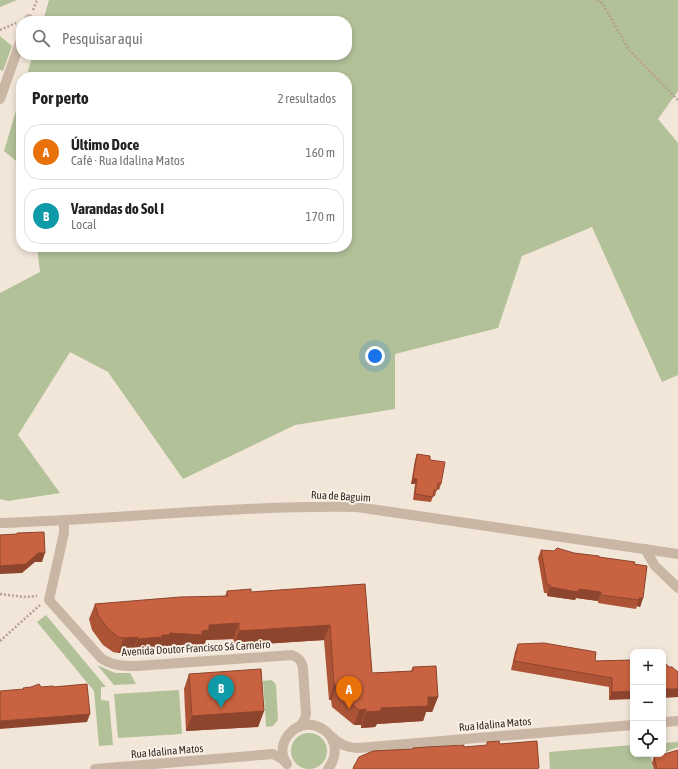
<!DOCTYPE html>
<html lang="pt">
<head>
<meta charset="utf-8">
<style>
  :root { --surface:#fff; --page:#f6f6f6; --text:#222; --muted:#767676; --line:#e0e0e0; --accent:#0f766e }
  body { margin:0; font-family:"Asap Condensed",sans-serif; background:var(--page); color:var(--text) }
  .controls { position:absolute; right:12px; bottom:12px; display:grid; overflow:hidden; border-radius:8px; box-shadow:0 2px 6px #0003 }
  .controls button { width:36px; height:36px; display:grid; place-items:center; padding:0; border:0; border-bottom:1px solid var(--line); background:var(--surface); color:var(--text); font:20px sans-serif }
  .you { position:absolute; left:375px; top:356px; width:14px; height:14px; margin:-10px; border:3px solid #fff; border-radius:50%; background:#1a73e8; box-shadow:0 0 0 6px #1a73e833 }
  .badge { display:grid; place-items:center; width:26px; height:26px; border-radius:50%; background:var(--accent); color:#fff; font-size:13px; font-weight:700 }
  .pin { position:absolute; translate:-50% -33px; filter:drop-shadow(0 1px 2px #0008) }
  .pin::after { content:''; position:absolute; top:21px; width:14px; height:12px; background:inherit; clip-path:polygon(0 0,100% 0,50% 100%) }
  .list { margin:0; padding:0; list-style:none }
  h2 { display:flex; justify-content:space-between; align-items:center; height:52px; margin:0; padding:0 16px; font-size:17px }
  h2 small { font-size:13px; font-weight:400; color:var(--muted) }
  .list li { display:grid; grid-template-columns:26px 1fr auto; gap:12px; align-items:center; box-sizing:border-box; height:56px; margin:0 8px 8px; padding:0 8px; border:1px solid var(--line); border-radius:16px }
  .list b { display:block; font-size:15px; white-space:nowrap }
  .list p { margin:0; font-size:13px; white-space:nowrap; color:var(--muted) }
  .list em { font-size:13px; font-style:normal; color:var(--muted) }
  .icon { flex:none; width:22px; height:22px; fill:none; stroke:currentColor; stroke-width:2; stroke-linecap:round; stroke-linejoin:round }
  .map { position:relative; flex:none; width:678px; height:769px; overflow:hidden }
  .search { position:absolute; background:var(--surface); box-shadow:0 2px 6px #0003; left:16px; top:16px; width:336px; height:44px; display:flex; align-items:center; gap:10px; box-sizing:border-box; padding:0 14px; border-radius:16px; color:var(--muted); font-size:15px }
  .panel { position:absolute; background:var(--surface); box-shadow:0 2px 6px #0003; left:16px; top:72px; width:336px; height:180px; border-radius:16px }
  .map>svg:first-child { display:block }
  .green { fill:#b3c199 }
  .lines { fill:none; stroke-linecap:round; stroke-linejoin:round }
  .path { stroke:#b6a08f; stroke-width:2.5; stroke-dasharray:2 2; stroke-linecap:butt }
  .minor { stroke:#cab6a5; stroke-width:10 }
  .wall { fill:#ad5437 }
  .shaded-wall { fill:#8d452d }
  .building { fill:#c96240; stroke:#8d452d }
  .labels { text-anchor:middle; stroke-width:4; stroke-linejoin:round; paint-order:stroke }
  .street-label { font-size:11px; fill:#352b26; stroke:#faf0e5 }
</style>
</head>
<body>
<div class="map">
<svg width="678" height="769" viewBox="0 0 678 769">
  <rect width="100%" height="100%" fill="#f2e6d9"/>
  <g class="green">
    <path d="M0 0H17L0 7Z"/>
    <path d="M49 0H678V91L658 119 678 143V375L662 382 592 227 522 256 498 328 395 354V409L295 425 183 479 108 372 70 352 18 435 60 493 8 501 0 499V293L40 272 37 247H347V77H26L33 55H347V21H43Z"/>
    <path d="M0 36 12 46 3 71 0 70Z"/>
    <path d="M21 94V165L4 151Z"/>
    <path d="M46 615 106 687H101V700L109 701 113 745 99 746 94 691 37 622Z"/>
    <path d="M97 665 115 673H130L136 684 114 685Z"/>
    <path d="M271 680 274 682 276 685 278 720 273 726 266 727 263 681Z"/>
    <path d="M179 690 182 734 118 738 114 694Z"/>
    <circle cx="309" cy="751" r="18"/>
    <path d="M678 742V747L663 753V743Z"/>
    <path d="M633 745V754H655L651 757 654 769H550L549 752Z"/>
  </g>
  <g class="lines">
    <g class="path">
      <path d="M597 0 602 3 630 51 678 100"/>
      <path d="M33 10 37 0"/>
      <path d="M0 30 16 23"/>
      <path d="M0 594 24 597 37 596"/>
      <path d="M0 641 40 605"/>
    </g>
    <g class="minor">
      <path d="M28 21 29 19"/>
      <path d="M0 99 21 40"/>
      <path d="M64 521V533L49 600 101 658C112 666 124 666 137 666L292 655C299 658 302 661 303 669L306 714 304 721 299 727"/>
      <path d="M0 523C119 519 238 505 357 507L678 554"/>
      <path d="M645 549 655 566 678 588"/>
      <path d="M663 722 678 721"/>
      <path d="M332 737C339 744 348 748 358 748L633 725"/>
      <path d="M287 764C282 757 281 748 285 740 303 706 353 735 328 769"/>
      <path d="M95 769 273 754 282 759 286 763"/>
    </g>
  </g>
  <g class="wall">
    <path d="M417 454 430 460 441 484 439 490 437 489 435 496H433L431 502 413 500 415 484H411L415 460Z"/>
    <path d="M541 550 574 553 599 557 634 564 643 598 640 607 637 606 636 609 598 603V601L576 598 575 600 547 596V593H544L538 558Z"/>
    <path d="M365 584 372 673 411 671 413 667 438 697 432 712H426L423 721 377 724 375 727 361 728V725H354L332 707 331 700H329L324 640 233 646V639L206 640 204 646H198L196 650 165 649 164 650H157V653L132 655V653H118L113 652 103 645 92 630 89 619 95 604 225 596 227 591 251 592Z"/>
    <path d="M518 644 595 661 633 660 609 700V687L511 670 515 652Z"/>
    <path d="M189 674 264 711 258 727 186 731 184 689Z"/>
    <path d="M654 757 678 769H654L652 763Z"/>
  </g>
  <g class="shaded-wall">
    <path d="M413 478 417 479 415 484H411Z"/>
    <path d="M38 553H45L42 562H35L22 573 0 574V566Z"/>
    <path d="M550 587 579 589 601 592 598 601 576 598 575 600 547 596Z"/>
    <path d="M639 598H643L640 607 637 606Z"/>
    <path d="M239 623 233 639 206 640 204 646H198L196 650 165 649 164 650H157V653L132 655 138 639 170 633 202 631 209 625Z"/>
    <path d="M330 625 324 640 233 646 239 631Z"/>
    <path d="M138 637 132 653H118L124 638Z"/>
    <path d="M334 685H337L331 700H329Z"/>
    <path d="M663 689H678V697L663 698Z"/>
    <path d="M633 691V699L609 700 612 692Z"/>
    <path d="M428 697H438L432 712H426L423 721 377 724 375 727 361 728 366 712Z"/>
    <path d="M366 709 361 725H354L359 710Z"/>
    <path d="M264 711 258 727 186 731 192 716Z"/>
    <path d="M90 714 87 722 0 729V721Z"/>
  </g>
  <g class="building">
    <path d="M417 454 430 456V460L445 462 441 484 438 483 437 490H434L433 497 415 494 417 479 413 478Z"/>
    <path d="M44 532 45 553H38L26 564 0 566V535L17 534V533Z"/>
    <path d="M557 548 574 553 599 556V557L635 562 634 564 647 566 643 598H639V600L601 595V592L579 589 578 592 550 587V585L547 584 541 550 554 551Z"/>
    <path d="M365 584 372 673 413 671V667L436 666 438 697H428V706L381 708V711L366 712V709L359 710 337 692V685H334L330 625 239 631V623L209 625V630L202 631V635L170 633V635H162V637L138 639V637L124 638 118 637 109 630 98 615 95 604 180 597 228 596 227 591 251 589V592Z"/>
    <path d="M544 643 596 652 595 661 633 660V691L612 692V678L514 661 518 644Z"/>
    <path d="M663 661 669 667H672L678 672V689H663Z"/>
    <path d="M261 669 264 711 192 716 189 674Z"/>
    <path d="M39 684 41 687 53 686V687L87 684 90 714 0 721V691L24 689 23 688 31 687Z"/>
    <path d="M499 741 500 744 537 741 539 768 537 769H353L354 766 359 757 373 751 413 749V748L427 747 464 745V747L487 745V742Z"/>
    <path d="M678 750V769H657L654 757Z"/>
  </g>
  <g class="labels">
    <g class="street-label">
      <text transform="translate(341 496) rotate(3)" y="4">Rua de Baguim</text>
      <text transform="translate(196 648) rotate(-3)" y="4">Avenida Doutor Francisco Sá Carneiro</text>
      <text transform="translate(495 724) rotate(-5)" y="4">Rua Idalina Matos</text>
      <text transform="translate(167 751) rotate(-5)" y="4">Rua Idalina Matos</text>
    </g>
  </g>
</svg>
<div class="controls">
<button>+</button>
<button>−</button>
<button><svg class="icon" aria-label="locate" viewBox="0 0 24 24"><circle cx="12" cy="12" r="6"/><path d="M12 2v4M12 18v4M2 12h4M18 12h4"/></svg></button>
</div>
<div class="you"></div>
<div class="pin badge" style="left:349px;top:709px;background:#e8710a">A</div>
<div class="pin badge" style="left:221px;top:708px;background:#0f9aa8">B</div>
<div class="search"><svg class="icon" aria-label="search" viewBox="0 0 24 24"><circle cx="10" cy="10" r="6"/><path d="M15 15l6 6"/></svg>Pesquisar aqui</div>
<section class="panel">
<h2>Por perto<small>2 resultados</small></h2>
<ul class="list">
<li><span class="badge" style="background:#e8710a">A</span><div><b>Último Doce</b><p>Café · Rua Idalina Matos</p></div><em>160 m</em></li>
<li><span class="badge" style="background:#0f9aa8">B</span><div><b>Varandas do Sol I</b><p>Local</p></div><em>170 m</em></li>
</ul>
</section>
</div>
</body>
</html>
